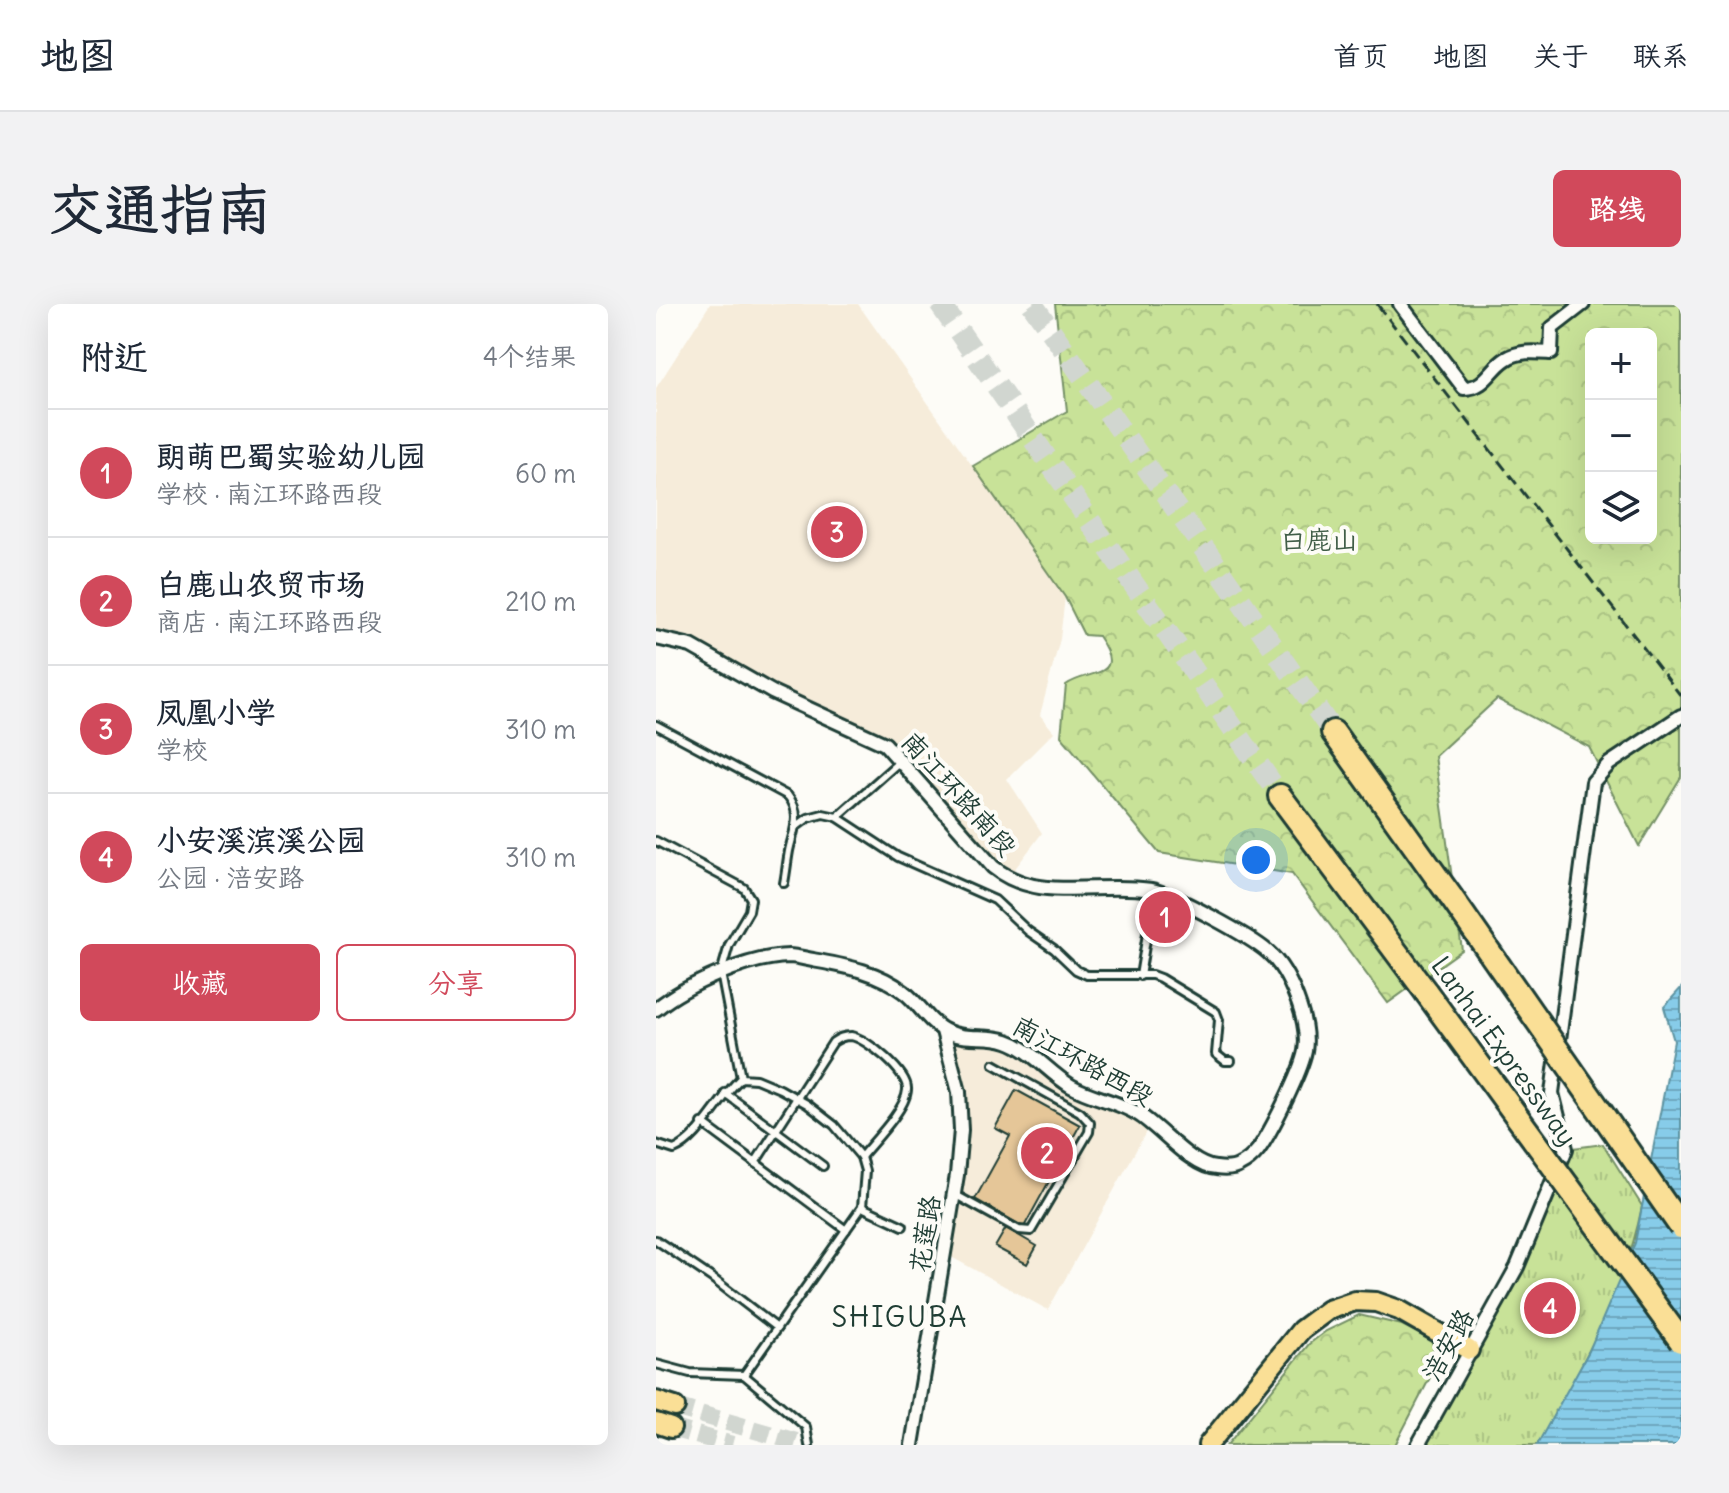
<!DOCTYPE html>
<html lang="zh">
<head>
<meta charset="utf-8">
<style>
  :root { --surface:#fff; --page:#f2f2f3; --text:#1f2937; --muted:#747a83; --line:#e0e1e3; --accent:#d1495b }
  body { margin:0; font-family:Delius,"LXGW WenKai TC",sans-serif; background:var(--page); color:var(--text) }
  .controls { position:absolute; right:24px; top:24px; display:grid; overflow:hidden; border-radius:12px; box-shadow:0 8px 32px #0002 }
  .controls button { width:72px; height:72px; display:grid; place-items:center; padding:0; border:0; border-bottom:2px solid var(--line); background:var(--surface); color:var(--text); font:40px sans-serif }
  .you { position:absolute; left:600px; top:556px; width:28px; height:28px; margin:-20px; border:6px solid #fff; border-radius:50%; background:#1a73e8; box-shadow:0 0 0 12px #1a73e833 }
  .badge { display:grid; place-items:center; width:52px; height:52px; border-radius:50%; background:var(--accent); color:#fff; font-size:26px; font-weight:700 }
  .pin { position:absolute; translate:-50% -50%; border:4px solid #fff; box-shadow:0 2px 8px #0006 }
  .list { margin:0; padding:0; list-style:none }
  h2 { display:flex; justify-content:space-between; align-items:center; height:104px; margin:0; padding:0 32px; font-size:34px }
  h2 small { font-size:26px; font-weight:400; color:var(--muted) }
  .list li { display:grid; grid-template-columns:52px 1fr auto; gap:24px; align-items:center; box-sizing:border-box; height:128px; padding:0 32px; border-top:2px solid var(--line) }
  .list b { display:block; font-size:30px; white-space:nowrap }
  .list p { margin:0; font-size:26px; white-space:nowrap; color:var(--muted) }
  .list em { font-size:26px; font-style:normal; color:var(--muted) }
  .actions { display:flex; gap:16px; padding:24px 32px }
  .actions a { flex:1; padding:18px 0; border:2px solid var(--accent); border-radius:12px; text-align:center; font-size:28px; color:var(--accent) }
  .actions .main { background:var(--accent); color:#fff }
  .icon { flex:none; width:44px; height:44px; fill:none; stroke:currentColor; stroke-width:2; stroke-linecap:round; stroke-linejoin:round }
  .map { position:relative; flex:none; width:1025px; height:1141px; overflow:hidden; border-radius:12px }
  header { display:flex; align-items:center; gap:48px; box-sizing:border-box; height:112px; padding:0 40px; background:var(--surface); border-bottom:2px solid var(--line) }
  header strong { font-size:38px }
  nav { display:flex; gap:44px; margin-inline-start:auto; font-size:28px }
  .intro { display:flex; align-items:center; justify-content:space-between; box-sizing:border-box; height:192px; padding:0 48px }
  h1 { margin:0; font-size:56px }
  .button { padding:20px 36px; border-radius:12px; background:var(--accent); color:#fff; font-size:28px; font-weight:700 }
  main { display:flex; gap:48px; padding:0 48px }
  aside { flex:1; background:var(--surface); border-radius:12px; box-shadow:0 8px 32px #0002 }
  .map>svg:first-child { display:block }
  .built { fill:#f6ecda }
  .forest { fill:url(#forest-crowns); stroke:#749066; stroke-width:2; fill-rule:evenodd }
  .park { fill:url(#park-tufts); stroke:#749066; stroke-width:2 }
  .water { fill:url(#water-rules); stroke:#5d93a1; stroke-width:2 }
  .building { fill:#e5c698; stroke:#1f3d34; stroke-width:2 }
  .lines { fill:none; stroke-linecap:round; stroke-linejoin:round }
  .primary-tunnel { stroke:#d1d6d0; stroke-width:18; stroke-dasharray:18 9; stroke-linecap:butt }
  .motorway-tunnel { stroke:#d1d6d0; stroke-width:22; stroke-dasharray:22 11; stroke-linecap:butt }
  .service-casing { stroke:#1f3d34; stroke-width:12 }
  .minor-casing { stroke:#1f3d34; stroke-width:18 }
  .primary-casing { stroke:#1f3d34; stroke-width:24 }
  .motorway-casing { stroke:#1f3d34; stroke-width:28 }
  .service { stroke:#fdfcf7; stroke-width:6 }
  .minor { stroke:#fdfcf7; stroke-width:12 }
  .primary { stroke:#fadf96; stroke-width:18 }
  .motorway { stroke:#fadf96; stroke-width:22 }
  .rail { stroke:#1f3d34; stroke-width:3; stroke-dasharray:12 6; stroke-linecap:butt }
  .motorway-bridge-casing { stroke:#1f3d34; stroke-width:28; stroke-linecap:butt }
  .motorway-bridge { stroke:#fadf96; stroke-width:22 }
  .labels { text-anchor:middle; stroke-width:8; stroke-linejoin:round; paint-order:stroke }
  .park-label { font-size:26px; fill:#415e48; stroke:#fdfcf7 }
  .street-label { font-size:26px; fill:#1f3d34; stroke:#fdfcf7 }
  .neighbourhood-label { font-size:28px; letter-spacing:2px; fill:#1f3d34; stroke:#fdfcf7 }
</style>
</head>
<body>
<header>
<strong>地图</strong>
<nav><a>首页</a><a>地图</a><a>关于</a><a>联系</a></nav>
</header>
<div class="intro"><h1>交通指南</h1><a class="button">路线</a></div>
<main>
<aside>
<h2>附近<small>4个结果</small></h2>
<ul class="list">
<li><span class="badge">1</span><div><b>朗萌巴蜀实验幼儿园</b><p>学校 · 南江环路西段</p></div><em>60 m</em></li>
<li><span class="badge">2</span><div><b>白鹿山农贸市场</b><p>商店 · 南江环路西段</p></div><em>210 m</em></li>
<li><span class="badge">3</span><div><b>凤凰小学</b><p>学校</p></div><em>310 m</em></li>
<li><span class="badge">4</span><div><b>小安溪滨溪公园</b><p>公园 · 涪安路</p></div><em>310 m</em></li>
</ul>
<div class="actions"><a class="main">收藏</a><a>分享</a></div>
</aside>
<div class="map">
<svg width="1025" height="1141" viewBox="0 0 1025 1141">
  <defs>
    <pattern id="forest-crowns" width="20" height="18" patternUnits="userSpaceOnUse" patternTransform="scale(2)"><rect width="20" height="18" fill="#c8e298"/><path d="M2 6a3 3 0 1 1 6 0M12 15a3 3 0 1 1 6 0" fill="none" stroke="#abc384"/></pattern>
    <pattern id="park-tufts" width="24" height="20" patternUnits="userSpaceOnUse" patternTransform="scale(2)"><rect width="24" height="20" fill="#c8e298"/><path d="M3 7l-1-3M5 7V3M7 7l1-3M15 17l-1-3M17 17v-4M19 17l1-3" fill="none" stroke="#abc384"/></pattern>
    <pattern id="water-rules" width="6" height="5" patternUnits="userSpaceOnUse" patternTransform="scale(2)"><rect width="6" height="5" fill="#87cce9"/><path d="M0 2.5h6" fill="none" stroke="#6ea7be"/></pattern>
  </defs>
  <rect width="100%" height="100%" fill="#fdfcf7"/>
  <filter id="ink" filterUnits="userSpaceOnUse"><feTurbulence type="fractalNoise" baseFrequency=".0125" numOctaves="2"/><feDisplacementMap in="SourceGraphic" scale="16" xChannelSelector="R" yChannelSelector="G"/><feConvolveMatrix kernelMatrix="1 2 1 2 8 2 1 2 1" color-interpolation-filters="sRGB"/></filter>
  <g filter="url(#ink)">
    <g class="built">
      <path d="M54 0H202L409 293 404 335 384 411 398 428 351 475 386 529 352 574 245 455 35 342 0 334V84Z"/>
      <path d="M287 727 350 736 401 773 495 819 392 1006 288 949 305 826Z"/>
    </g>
    <g class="forest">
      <path d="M399 0H1025V473L983 542 933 443 841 395 779 452 806 646 732 699 636 570 503 549 405 432 410 381C431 365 473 376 442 332L428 331 409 293 317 162 411 107ZM935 30H995V234H935Z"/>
      <path d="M703 1011 746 1021 776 1036 780 1062 739 1141H571L653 1040 670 1027Z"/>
    </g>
    <path class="park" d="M947 840 986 902C970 985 926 1062 885 1135L881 1141H762L861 963 910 845Z"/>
    <path class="water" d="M1025 684V1141H881L933 1047 979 939 1018 737 1008 703Z"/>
    <g class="building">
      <path d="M360 786 424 821 368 923 319 895 354 832 339 824Z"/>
      <path d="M350 924 381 942 371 960 339 943Z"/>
    </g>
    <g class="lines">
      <g class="primary-tunnel">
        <path d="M19 1103 151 1141"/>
        <path d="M15 1124 76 1141"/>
      </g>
      <g class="motorway-tunnel">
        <path d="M284 0 624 492"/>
        <path d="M376 0 677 428"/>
      </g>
      <g class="service-casing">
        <g id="service">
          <path d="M0 421 132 492C147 510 137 527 133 547 131 558 130 569 128 579"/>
          <path d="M181 513 244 457"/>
          <path d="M141 522 152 514 167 510 181 513 242 553 339 596 372 627 398 645 420 666 431 671H496L504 674 560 708 563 716 560 750 569 757H575"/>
          <path d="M0 537 88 584 95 595 93 607 73 641 65 669 85 774"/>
          <path d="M484 672 498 587"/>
          <path d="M69 789 167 862"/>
          <path d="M46 819 190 926"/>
          <path d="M0 840 18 846C44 835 62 795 85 774L100 775 124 785 151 800 178 821 205 853 209 867 206 903 88 1071"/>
          <path d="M99 859 177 738C183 734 187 732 195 732 210 734 253 769 251 786 250 805 218 837 205 853"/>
          <path d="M298 890 363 926 375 927 433 828 434 819 424 808 338 760"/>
          <path d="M206 903 247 922"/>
          <path d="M0 936 56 974 121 1024"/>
          <path d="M0 1060 34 1069 88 1071 150 1123 153 1141"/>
        </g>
      </g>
      <g class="minor-casing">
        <g id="minor">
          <path d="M744 0 808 84C830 84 834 65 850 55 864 46 880 48 895 49L896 24 927 0"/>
          <path d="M0 334 35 342 116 388 229 440 337 563C383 600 441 577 495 586 517 590 595 633 612 648 634 667 654 719 649 747 645 768 615 828 602 846 598 851 590 858 584 861 578 865 567 865 560 864 535 863 504 823 482 810 461 797 436 794 415 782 393 769 375 745 351 737 331 730 311 737 292 728 274 721 263 699 248 688 221 667 189 662 157 656 150 655 141 652 133 652 93 653 31 680 0 705"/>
          <path d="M256 1141 301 871 305 826 303 788 287 727"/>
          <path d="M762 1141 861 963 910 845 896 789 937 478 953 460 1025 412"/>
        </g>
      </g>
      <g class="primary-casing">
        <g id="primary">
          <path d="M0 1097 19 1103"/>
          <path d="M0 1119 15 1124"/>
          <path d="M552 1141 645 1026 672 1006 699 997 720 998 743 1006 813 1046"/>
        </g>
      </g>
      <g class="motorway-casing">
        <g id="motorway">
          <path d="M677 428 795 593"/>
          <path d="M624 492 770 688"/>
        </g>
      </g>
      <use href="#service" class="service"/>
      <use href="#minor" class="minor"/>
      <use href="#primary" class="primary"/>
      <use href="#motorway" class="motorway"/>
      <path class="rail" d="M721 0 1025 392"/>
      <g class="motorway-bridge-casing">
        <g id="motorway-bridge">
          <path d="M795 593 1025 923"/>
          <path d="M770 688 1025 1037"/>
        </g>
      </g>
      <use href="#motorway-bridge" class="motorway-bridge"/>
    </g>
  </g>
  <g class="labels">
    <g class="park-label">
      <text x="663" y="245">白鹿山</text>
    </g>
    <g class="street-label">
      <text transform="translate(303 490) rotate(48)" y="9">南江环路南段</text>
      <text transform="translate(848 747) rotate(54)" y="9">Lanhai Expressway</text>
      <text transform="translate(427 757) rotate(29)" y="9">南江环路西段</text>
      <text transform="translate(269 930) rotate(-81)" y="9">花莲路</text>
      <text transform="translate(792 1041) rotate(-61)" y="9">涪安路</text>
    </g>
    <g class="neighbourhood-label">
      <text x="244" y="1023">SHIGUBA</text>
    </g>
  </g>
</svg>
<div class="controls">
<button>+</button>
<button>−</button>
<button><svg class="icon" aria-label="layers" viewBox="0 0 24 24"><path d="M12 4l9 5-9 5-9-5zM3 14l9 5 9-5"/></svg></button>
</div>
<div class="you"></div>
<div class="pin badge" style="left:509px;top:613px">1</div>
<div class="pin badge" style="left:391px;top:849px">2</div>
<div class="pin badge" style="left:181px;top:228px">3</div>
<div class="pin badge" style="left:894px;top:1004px">4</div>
</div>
</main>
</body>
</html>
